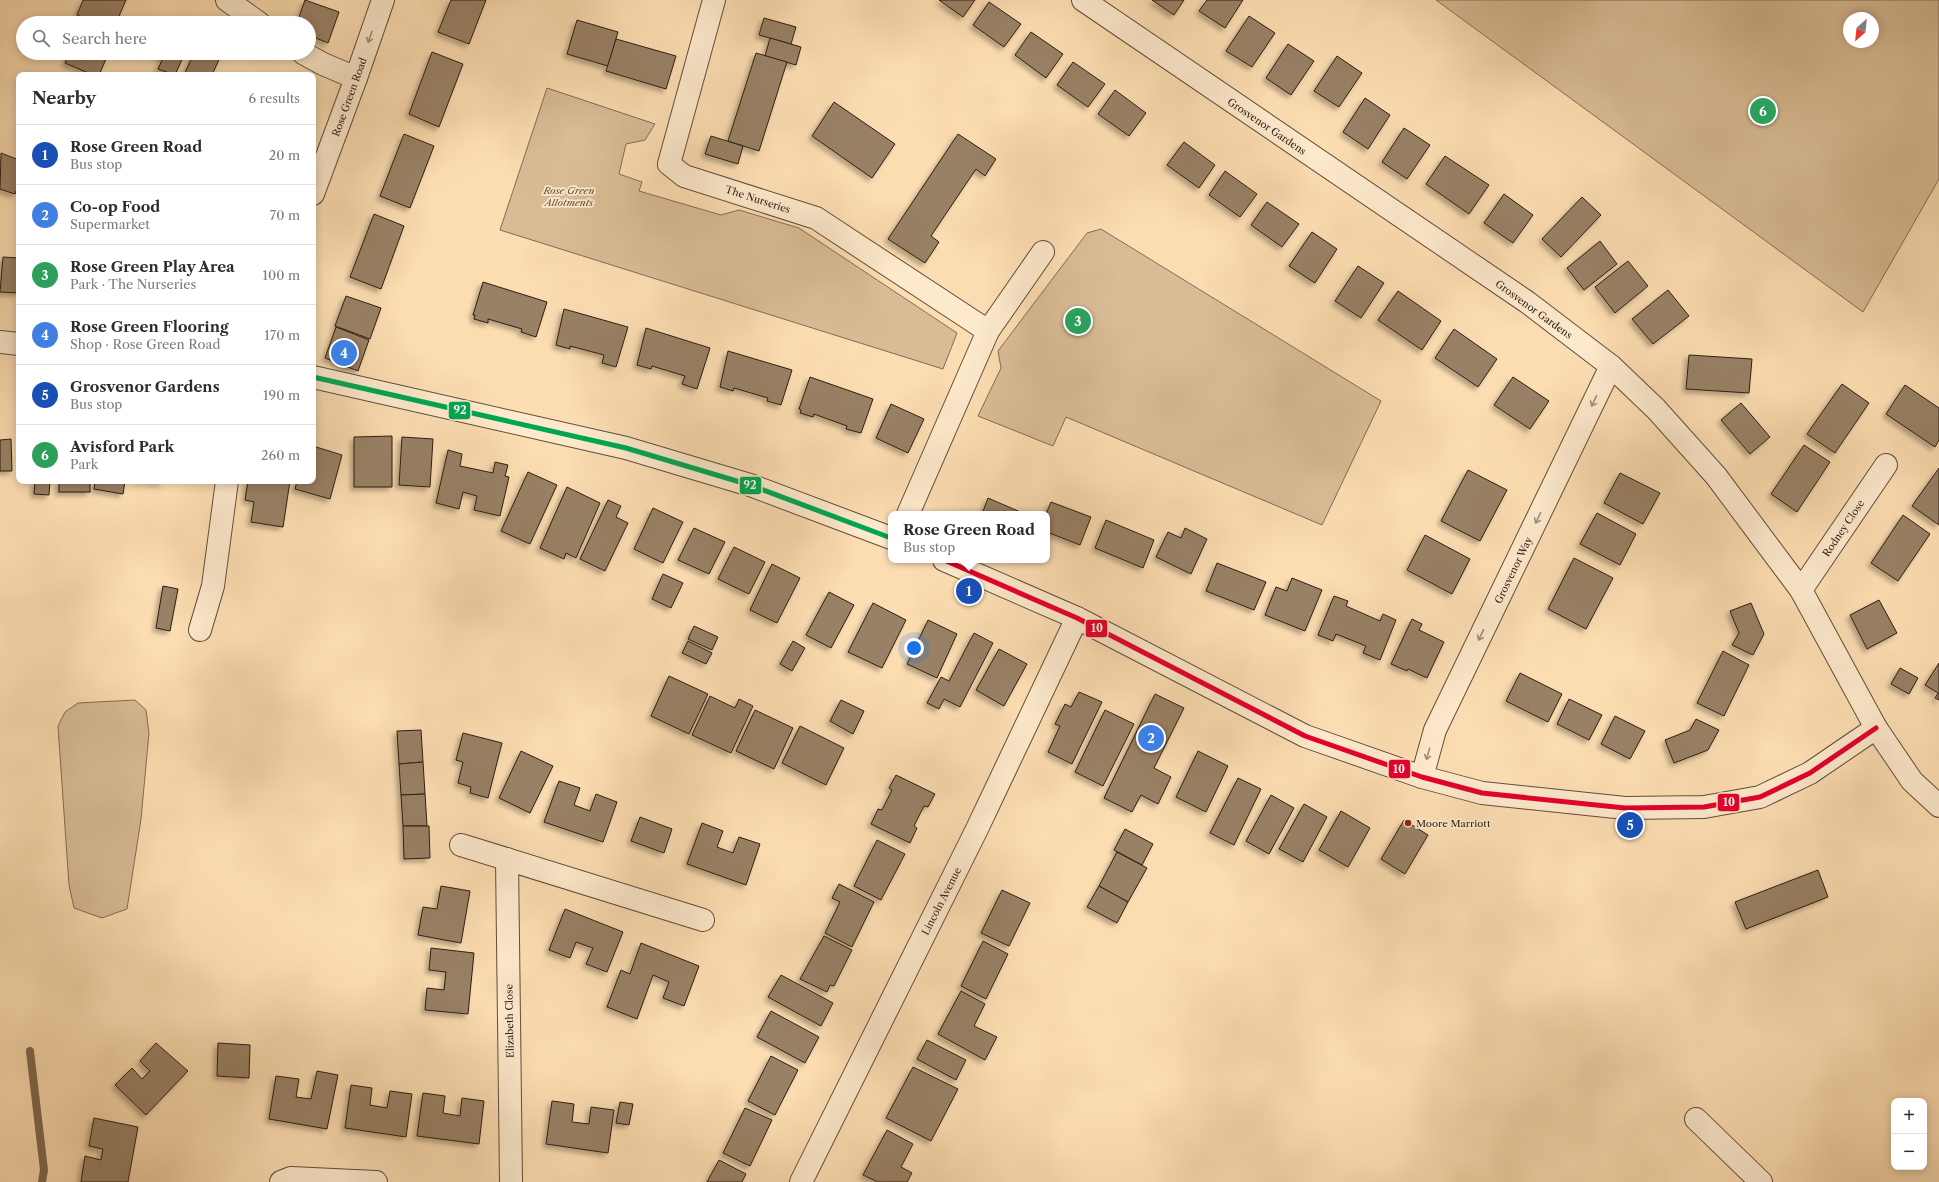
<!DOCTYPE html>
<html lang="en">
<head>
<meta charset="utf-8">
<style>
  :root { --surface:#fff; --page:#f7f7f7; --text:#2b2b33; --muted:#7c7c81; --line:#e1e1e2; --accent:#8f2418 }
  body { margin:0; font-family:"Libre Caslon Text",serif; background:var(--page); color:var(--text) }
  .controls { position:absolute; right:12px; bottom:12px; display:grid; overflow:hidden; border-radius:8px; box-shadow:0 2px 10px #0003 }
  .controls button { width:36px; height:36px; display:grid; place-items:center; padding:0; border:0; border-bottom:1px solid var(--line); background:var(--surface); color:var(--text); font:20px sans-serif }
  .compass { position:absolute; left:1843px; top:12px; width:36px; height:36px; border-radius:50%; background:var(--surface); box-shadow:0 2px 10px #0003; rotate:207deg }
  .you { position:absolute; left:914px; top:648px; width:14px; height:14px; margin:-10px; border:3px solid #fff; border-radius:50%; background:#1a73e8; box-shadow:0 0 0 6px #1a73e833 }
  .badge { display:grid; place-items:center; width:26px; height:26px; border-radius:50%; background:var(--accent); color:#fff; font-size:13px; font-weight:700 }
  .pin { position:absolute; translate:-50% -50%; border:2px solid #fff; box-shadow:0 1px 4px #0006 }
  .popup { position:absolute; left:888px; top:511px; width:162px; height:52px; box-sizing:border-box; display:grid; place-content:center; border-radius:8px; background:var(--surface); filter:drop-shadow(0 1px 3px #0005); font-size:13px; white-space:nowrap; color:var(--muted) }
  .popup b { font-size:15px; color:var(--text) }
  .popup::after { content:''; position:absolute; left:50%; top:100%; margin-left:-8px; border:8px solid transparent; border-top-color:var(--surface) }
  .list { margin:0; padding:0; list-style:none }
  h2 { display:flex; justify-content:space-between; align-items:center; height:52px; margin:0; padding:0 16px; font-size:17px }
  h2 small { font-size:13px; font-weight:400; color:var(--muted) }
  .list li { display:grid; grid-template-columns:26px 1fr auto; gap:12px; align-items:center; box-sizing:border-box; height:60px; padding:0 16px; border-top:1px solid var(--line) }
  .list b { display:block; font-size:15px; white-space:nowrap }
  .list p { margin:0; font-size:13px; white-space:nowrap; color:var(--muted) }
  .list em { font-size:13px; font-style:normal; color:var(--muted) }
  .icon { flex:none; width:22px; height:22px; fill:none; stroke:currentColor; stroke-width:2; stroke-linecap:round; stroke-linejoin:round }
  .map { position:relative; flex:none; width:1939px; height:1182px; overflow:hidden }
  .search { position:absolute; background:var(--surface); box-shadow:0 2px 10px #0003; left:16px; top:16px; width:300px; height:44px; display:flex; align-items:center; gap:10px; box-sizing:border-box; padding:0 14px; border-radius:22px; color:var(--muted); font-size:15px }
  .panel { position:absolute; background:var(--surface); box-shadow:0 2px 10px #0003; left:16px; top:72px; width:300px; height:412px; border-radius:8px }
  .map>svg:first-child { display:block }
  .green { fill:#d9bc96; stroke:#836c54; fill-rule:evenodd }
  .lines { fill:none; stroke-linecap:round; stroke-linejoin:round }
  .stream { stroke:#7f6951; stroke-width:8 }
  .building { fill:#998165; stroke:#2d1d12; filter:url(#shadow) }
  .minor-casing { stroke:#614d3a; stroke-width:24 }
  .minor { stroke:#fde9cc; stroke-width:22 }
  .bus-1-casing { stroke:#fde9cc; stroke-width:8 }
  .bus-2-casing { stroke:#fde9cc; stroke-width:8 }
  .bus-1 { stroke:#00a651; stroke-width:5 }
  .bus-2 { stroke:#e4002b; stroke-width:5 }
  .oneway { stroke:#9f8d78 }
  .poi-dot { fill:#8f2418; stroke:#fde9cc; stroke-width:1.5 }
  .labels { text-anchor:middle; stroke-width:3.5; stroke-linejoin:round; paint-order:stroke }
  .street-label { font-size:10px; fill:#2d1d12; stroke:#fde9cc }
  .park-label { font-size:10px; font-style:italic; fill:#614d3a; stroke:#fde9cc }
  .poi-label { font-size:10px; fill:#2d1d12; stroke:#fde9cc; text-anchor:start }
  .line-badge { stroke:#fde9cc; stroke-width:1.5 }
  .badge-label { font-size:11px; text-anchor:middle; font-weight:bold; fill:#fff }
</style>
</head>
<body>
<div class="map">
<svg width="1939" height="1182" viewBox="0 0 1939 1182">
  <defs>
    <filter id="shadow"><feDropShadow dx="-3.5" dy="3.5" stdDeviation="2" flood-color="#0004"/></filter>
  </defs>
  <rect width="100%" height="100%" fill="#fcddb1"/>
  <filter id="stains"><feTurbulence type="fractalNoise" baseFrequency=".005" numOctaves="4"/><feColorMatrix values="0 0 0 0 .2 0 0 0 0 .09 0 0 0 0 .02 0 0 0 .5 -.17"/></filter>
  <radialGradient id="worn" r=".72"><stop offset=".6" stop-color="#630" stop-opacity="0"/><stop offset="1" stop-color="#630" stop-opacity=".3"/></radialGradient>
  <g class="green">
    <path d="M1436 0H1939V179L1863 312ZM1849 18H1873V42H1849Z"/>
    <path d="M547 88 655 124 645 140 626 144 619 174 642 182 639 191 721 215 739 210 799 228 957 333 943 369 500 230Z"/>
    <path d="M1101 229 1381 401 1322 525 1066 417 1053 446 978 416 1001 368 998 351 1087 233Z"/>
    <path d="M135 700 146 710 149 733 141 819 127 909 102 918 74 908 69 885 58 726 65 712 78 703Z"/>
  </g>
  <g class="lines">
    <path class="stream" d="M30 1051 44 1170 42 1182"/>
  </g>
  <g class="building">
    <path d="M83 0H126L116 23 106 19 105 23H82L84 18 77 15Z"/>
    <path d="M305 0 339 12 328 43 309 35V23H297Z"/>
    <path d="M451 0H486L469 44 438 32Z"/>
    <path d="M939 0H975L963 17Z"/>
    <path d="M1152 0H1184L1174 15Z"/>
    <path d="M1207 0H1243L1225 28 1199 11Z"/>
    <path d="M989 2 1021 24 1004 47 973 25Z"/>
    <path d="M1249 16 1275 33 1252 67 1226 51Z"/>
    <path d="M157 17 170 23H154Z"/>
    <path d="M764 18 796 27 791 44 759 35Z"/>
    <path d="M577 20 618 32 608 66 567 54Z"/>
    <path d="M1031 32 1063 54 1046 78 1015 55Z"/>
    <path d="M770 38 801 47 796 65 765 56Z"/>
    <path d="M616 39 676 56 666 89 606 71Z"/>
    <path d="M1288 44 1314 61 1291 95 1266 78Z"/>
    <path d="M432 52 463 64 439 127 409 114Z"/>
    <path d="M69 53H93L106 59 99 75H93L65 63Z"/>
    <path d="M152 53H185L175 75 158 69 163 58Z"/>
    <path d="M194 53H222L212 75H184Z"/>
    <path d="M756 53 787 62 759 151 728 141Z"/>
    <path d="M1337 56 1362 73 1339 107 1314 91Z"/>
    <path d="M1073 62 1105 84 1088 107 1057 85Z"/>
    <path d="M1115 90 1146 113 1129 136 1098 114Z"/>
    <path d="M1365 98 1390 115 1368 149 1343 132Z"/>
    <path d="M834 102 895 144 872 178 812 136Z"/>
    <path d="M1404 128 1430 145 1407 179 1382 162Z"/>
    <path d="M404 134 434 146 410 208 380 196Z"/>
    <path d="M958 134 996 159 985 176 976 169 931 236 939 242 925 263 888 239Z"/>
    <path d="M711 136 743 146 738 164 705 154Z"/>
    <path d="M1184 142 1215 165 1199 188 1167 165Z"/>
    <path d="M1 153 19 160V186H18L15 194 0 189Z"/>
    <path d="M1445 156 1489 185 1469 214 1426 184Z"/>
    <path d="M1225 171 1257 194 1240 217 1209 195Z"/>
    <path d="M1504 194 1533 215 1513 243 1484 223Z"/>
    <path d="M1582 197 1601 215 1561 257 1542 239Z"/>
    <path d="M1267 202 1299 224 1282 247 1251 225Z"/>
    <path d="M374 214 404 226 381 289 350 277Z"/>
    <path d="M1312 232 1337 249 1315 283 1289 266Z"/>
    <path d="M1600 241 1617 264 1584 290 1567 268Z"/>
    <path d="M3 257 19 258V293L0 292Z"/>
    <path d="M1628 261 1648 286 1615 313 1595 287Z"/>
    <path d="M1358 266 1384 283 1361 318 1335 301Z"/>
    <path d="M483 282 547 302 536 337 521 332 522 329 488 319V323L474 319 475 315H473Z"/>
    <path d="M1668 290 1689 316 1653 344 1632 319Z"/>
    <path d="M1398 291 1441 321 1422 350 1378 320Z"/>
    <path d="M346 296 381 308 370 339 335 326Z"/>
    <path d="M564 309 628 327 616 367 602 363 604 355 570 346V349L556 345Z"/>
    <path d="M336 327 369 340 358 371 325 358Z"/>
    <path d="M646 328 710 348 697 389 682 384 685 376 652 366 651 369 637 365Z"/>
    <path d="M1454 329 1497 359 1478 387 1435 358Z"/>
    <path d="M728 351 792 370 781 405 767 401 768 398 734 388 733 391 720 387Z"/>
    <path d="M1689 355 1752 359 1749 393 1686 389Z"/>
    <path d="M810 377 873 399 861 433 846 429 847 426 814 414 813 417 800 413 801 410 799 409Z"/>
    <path d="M1513 377 1549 401 1530 429 1494 405Z"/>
    <path d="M1842 384 1869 403 1835 453 1807 434Z"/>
    <path d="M1905 385 1939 408V440L1935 447 1886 414Z"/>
    <path d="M1741 403 1770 437 1750 454 1721 420Z"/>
    <path d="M891 404 924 419 908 453 876 438Z"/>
    <path d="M392 436V487H354V437Z"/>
    <path d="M402 437 433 439 430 487 399 485Z"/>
    <path d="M11 439 12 471H0V440Z"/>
    <path d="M1804 445 1830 462 1797 512 1771 494Z"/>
    <path d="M313 446 342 455 330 499 295 489 297 481H313Z"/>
    <path d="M448 450 462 454 460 466 493 473 495 462 508 465 505 476 509 477 500 516 474 510 477 496 463 492 459 509 436 503Z"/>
    <path d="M1939 468V525L1912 506Z"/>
    <path d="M1468 470 1507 490 1480 541 1441 521Z"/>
    <path d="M528 472 557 485 530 544 501 531Z"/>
    <path d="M1620 473 1660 493 1643 524 1604 503Z"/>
    <path d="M35 481H50L49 495 34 494Z"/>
    <rect x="59" y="481" width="31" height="11"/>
    <path d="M95 481H125L123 494 94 489Z"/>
    <path d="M137 481H163V483Z"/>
    <path d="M248 481H290L283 527 251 522 254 502 245 500Z"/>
    <path d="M567 487 600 503 576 558 566 553 564 559 540 548Z"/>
    <path d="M988 498 1025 514H982Z"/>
    <path d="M608 500 621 506 616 517 628 523 605 571 580 559Z"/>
    <path d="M1051 502 1091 517 1080 545 1047 532 1046 514Z"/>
    <path d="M653 508 683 522 663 563 634 549Z"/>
    <path d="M1597 513 1636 534 1620 565 1580 544Z"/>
    <path d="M1903 515 1930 534 1898 581 1871 563Z"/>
    <path d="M1106 520 1154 540 1143 568 1095 548Z"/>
    <path d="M694 528 725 542 709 574 678 560Z"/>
    <path d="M1185 528 1207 539 1191 574 1156 557 1168 532 1181 538Z"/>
    <path d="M1425 535 1470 559 1452 594 1407 570Z"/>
    <path d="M734 547 765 562 749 594 718 579Z"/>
    <path d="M1574 558 1613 578 1586 629 1548 609Z"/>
    <path d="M1217 563 1266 582 1254 610 1206 591Z"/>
    <path d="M772 564 800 578 777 623 750 610Z"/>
    <path d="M663 574 683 583 671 608 652 599Z"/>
    <path d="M1292 578 1322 590 1305 631 1265 615 1276 587 1287 591Z"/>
    <path d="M163 586 178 589 170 631 156 628Z"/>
    <path d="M829 592 854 605 831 648 806 635Z"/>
    <path d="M1334 596 1348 601 1346 606 1380 621 1383 614 1396 620 1380 660 1363 653 1366 646 1336 634 1333 641 1318 635Z"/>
    <path d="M1879 600 1897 633 1867 649 1850 615Z"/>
    <path d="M873 603 906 620 882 668 848 652Z"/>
    <path d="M1751 603 1764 634 1753 655 1732 645 1739 633 1730 611Z"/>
    <path d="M1412 619 1422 624 1419 630 1444 642 1427 678 1408 669 1407 671 1391 664Z"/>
    <path d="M928 620 957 634 937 678 907 664Z"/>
    <path d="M694 626 718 637 712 650 688 639Z"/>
    <path d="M974 633 993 643 960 707 944 699 939 709 927 703 941 677 949 681Z"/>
    <path d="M688 641 712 653 706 664 682 653Z"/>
    <path d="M793 641 805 648 792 671 780 664Z"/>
    <path d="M999 649 1027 664 1004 706 976 690Z"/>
    <path d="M1723 651 1749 665 1724 716 1697 703Z"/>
    <path d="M1939 663V700L1935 698 1938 693 1925 685Z"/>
    <path d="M1900 668 1918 678 1909 694 1891 684Z"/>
    <path d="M1520 673 1562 694 1548 722 1506 701Z"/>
    <path d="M669 676 708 694 689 734 651 716Z"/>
    <path d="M1079 692 1102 702 1072 764 1048 752 1060 726 1055 724 1065 704 1071 707Z"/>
    <path d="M1155 694 1184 708 1154 768 1171 777 1158 804 1141 795 1132 812 1104 798Z"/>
    <path d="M710 696 735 708 739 699 753 706 731 753 692 735Z"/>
    <path d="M1569 699 1602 715 1589 740 1557 724Z"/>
    <path d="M841 700 864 711 853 734 830 721Z"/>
    <path d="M755 710 793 728 774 769 736 751Z"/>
    <path d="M1105 710 1134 724 1103 786 1075 772Z"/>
    <path d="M1615 716 1645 731 1630 759 1601 744Z"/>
    <path d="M1696 719 1719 730 1708 750 1674 763 1665 740 1690 730Z"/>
    <path d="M800 726 844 748 826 785 782 763Z"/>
    <path d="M421 730 423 762 399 764 397 731Z"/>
    <path d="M463 733 502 743 488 798 470 793 471 787 458 783 463 762 456 760Z"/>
    <path d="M521 751 553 766 530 813 499 798Z"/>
    <path d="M1198 751 1228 766 1206 812 1176 797Z"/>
    <path d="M423 762 425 794 401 795 399 764Z"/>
    <path d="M896 775 935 794 928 807 924 806 914 826 917 828 910 843 871 824 878 809 882 810 892 790 889 788Z"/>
    <path d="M1238 778 1261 789 1234 845 1210 833Z"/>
    <path d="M559 781 580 788 574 805 590 811 596 794 617 802 603 842 544 822Z"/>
    <path d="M425 794 427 826H403L401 795Z"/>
    <path d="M1271 795 1294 808 1269 854 1246 841Z"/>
    <path d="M1304 804 1327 817 1303 862 1279 849Z"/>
    <path d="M1341 811 1370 828 1348 867 1319 850Z"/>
    <path d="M640 817 672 829 664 853 631 841Z"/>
    <path d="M1404 820 1428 835 1405 874 1381 859Z"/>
    <path d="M702 823 723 831 717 847 733 853 739 837 760 844 746 885 687 864Z"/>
    <path d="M403 826H429L430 858 404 859Z"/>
    <path d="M1125 829 1153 844 1142 865 1114 850Z"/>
    <path d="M877 840 905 854 881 900 854 886Z"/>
    <path d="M1117 852 1147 868 1128 902 1099 886Z"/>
    <path d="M1818 870 1828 897 1746 929 1735 902Z"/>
    <path d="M839 884 874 902 852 947 825 933 840 902 832 898Z"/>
    <path d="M441 886 470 891 461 943 418 935 423 907 437 909Z"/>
    <path d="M1099 886 1128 902 1117 923 1087 907Z"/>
    <path d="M1002 890 1030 903 1009 946 981 933Z"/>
    <path d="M565 909 623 932 607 972 586 964 593 948 576 942 570 958 549 950Z"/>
    <path d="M824 936 852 950 834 986 830 985 827 992 800 979Z"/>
    <path d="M983 941 1008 954 986 999 961 986Z"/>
    <path d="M641 943 699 966 684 1006 663 998 669 982 653 975 637 1019 607 1007 621 970 630 974Z"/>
    <path d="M431 948 474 953 468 1014 425 1010 427 988 444 990 446 972 429 970Z"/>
    <path d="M781 975 833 1003 821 1026 768 997Z"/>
    <path d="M961 991 985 1004 974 1026 997 1037 985 1060 938 1034Z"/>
    <path d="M771 1011 819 1037 805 1063 757 1037Z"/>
    <path d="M927 1040 966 1060 956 1080 917 1059Z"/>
    <path d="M156 1043 188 1071 146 1115 115 1085 132 1068 142 1079 150 1071 140 1061Z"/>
    <path d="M218 1043 250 1045 249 1078 217 1076Z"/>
    <path d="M771 1056 798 1070 775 1115 748 1101Z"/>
    <path d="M913 1067 958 1089 931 1141 886 1118Z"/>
    <path d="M317 1071 338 1075 327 1129 269 1119 276 1076 299 1079 296 1097 311 1099Z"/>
    <path d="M351 1085 372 1088 370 1105 387 1108 390 1091 412 1094 406 1137 345 1128Z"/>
    <path d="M423 1093 445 1096 443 1113 460 1116 462 1098 484 1101 479 1144 417 1136Z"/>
    <path d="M552 1101 574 1104 572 1122 589 1124 591 1107 614 1110 608 1153 546 1144Z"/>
    <path d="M620 1102 633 1104 629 1125 616 1123Z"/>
    <path d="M745 1108 772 1120 750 1166 723 1153Z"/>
    <path d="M94 1118 138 1127 128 1182H81L85 1156 101 1160 103 1149 89 1146Z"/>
    <path d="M887 1130 913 1144 901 1167 912 1173 907 1182H878L863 1175Z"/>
    <path d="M719 1160 746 1174 742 1182H707Z"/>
  </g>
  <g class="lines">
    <g class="minor-casing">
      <g id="minor">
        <path d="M227 0 259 23"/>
        <path d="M714 0 669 164 684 176 816 218 988 331"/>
        <path d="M1083 0 1527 302 1611 366 1656 409 1716 476 1801 590 1876 728 1912 781 1939 806"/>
        <path d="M303 53 323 64 356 78"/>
        <path d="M313 194 356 78 383 0"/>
        <path d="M0 342 19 344"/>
        <path d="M313 377 626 448 750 485 891 538"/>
        <path d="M908 514 988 331 1043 252"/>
        <path d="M944 560 1077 618 1305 736 1422 777 1482 793 1625 808 1704 807 1760 797 1810 773 1876 728"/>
        <path d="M1801 590 1886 465"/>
        <path d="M200 630 213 586 227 481"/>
        <path d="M1422 777 1435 730 1611 366"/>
        <path d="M461 845 703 920"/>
        <path d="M507 859 511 1182"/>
        <path d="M1696 1119 1761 1182"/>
        <path d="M281 1182 291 1178 376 1182"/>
        <path d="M801 1182 976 831 1077 618"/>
      </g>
    </g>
    <use href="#minor" class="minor"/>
    <g class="bus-1-casing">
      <path id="bus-1" d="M313 377 626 448 750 485 891 538"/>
    </g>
    <g class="bus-2-casing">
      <path id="bus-2" d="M944 560 1077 618 1305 736 1422 777 1482 793 1625 808 1704 807 1760 797 1810 773 1876 728"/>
    </g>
    <use href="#bus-1" class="bus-1"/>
    <use href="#bus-2" class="bus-2"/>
  </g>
  <defs><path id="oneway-shaft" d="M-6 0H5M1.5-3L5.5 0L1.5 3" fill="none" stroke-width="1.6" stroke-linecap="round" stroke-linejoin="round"/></defs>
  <g class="oneway">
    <use href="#oneway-shaft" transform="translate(370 37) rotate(109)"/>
    <use href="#oneway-shaft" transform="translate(1594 401) rotate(116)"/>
    <use href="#oneway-shaft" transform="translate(1538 518) rotate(116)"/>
    <use href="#oneway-shaft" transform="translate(1481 635) rotate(116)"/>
    <use href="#oneway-shaft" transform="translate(1428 754) rotate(106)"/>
  </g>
  <circle class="poi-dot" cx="1408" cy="823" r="4"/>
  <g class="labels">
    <g class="street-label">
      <text transform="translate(349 97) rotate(-70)" y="4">Rose Green Road</text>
      <text transform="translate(1267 126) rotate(34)" y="4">Grosvenor Gardens</text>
      <text transform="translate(758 199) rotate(18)" y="4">The Nurseries</text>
      <text transform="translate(1534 309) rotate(36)" y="4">Grosvenor Gardens</text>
      <text transform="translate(1843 528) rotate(-56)" y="4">Rodney Close</text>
      <text transform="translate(1513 570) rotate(-64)" y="4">Grosvenor Way</text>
      <text transform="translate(941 901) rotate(-63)" y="4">Lincoln Avenue</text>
      <text transform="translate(509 1021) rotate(-91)" y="4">Elizabeth Close</text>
    </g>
    <g class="park-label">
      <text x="569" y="194">Rose Green<tspan x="569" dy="12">Allotments</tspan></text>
    </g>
    <g class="poi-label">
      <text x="1416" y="827">Moore Marriott</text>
    </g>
  </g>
  <g class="line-badge">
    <rect x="448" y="401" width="23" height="19" rx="4" fill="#00a651"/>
    <rect x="739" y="476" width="23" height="19" rx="4" fill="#00a651"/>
    <rect x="1085" y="619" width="23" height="19" rx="4" fill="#e4002b"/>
    <rect x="1388" y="759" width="23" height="20" rx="4" fill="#e4002b"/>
    <rect x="1717" y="793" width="23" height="19" rx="4" fill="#e4002b"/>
  </g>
  <g class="badge-label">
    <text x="460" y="414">92</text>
    <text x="750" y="489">92</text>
    <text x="1097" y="632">10</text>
    <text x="1399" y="773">10</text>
    <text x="1729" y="806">10</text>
  </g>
  <rect width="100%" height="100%" filter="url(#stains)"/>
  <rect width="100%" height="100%" fill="url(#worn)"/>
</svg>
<div class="controls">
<button>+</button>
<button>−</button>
</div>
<svg class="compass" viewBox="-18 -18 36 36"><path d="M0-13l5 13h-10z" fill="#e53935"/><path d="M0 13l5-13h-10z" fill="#7c7c81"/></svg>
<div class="you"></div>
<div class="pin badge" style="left:969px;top:591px;background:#1a4fb4">1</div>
<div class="popup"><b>Rose Green Road</b>Bus stop</div>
<div class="pin badge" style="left:1151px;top:738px;background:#3f7fe0">2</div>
<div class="pin badge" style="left:1078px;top:321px;background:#2e9e5b">3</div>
<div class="pin badge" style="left:344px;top:353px;background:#3f7fe0">4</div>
<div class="pin badge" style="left:1630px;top:825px;background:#1a4fb4">5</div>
<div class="pin badge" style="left:1763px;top:111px;background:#2e9e5b">6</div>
<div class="search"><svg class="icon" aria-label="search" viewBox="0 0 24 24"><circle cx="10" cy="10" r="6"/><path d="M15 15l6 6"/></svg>Search here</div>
<section class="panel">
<h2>Nearby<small>6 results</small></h2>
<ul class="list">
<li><span class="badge" style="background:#1a4fb4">1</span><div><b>Rose Green Road</b><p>Bus stop</p></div><em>20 m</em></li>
<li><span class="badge" style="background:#3f7fe0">2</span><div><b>Co-op Food</b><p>Supermarket</p></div><em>70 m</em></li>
<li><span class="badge" style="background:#2e9e5b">3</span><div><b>Rose Green Play Area</b><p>Park · The Nurseries</p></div><em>100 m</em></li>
<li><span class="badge" style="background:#3f7fe0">4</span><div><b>Rose Green Flooring</b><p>Shop · Rose Green Road</p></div><em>170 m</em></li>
<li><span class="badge" style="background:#1a4fb4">5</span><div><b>Grosvenor Gardens</b><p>Bus stop</p></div><em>190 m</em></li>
<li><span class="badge" style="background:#2e9e5b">6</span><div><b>Avisford Park</b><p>Park</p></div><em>260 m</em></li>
</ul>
</section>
</div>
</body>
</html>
